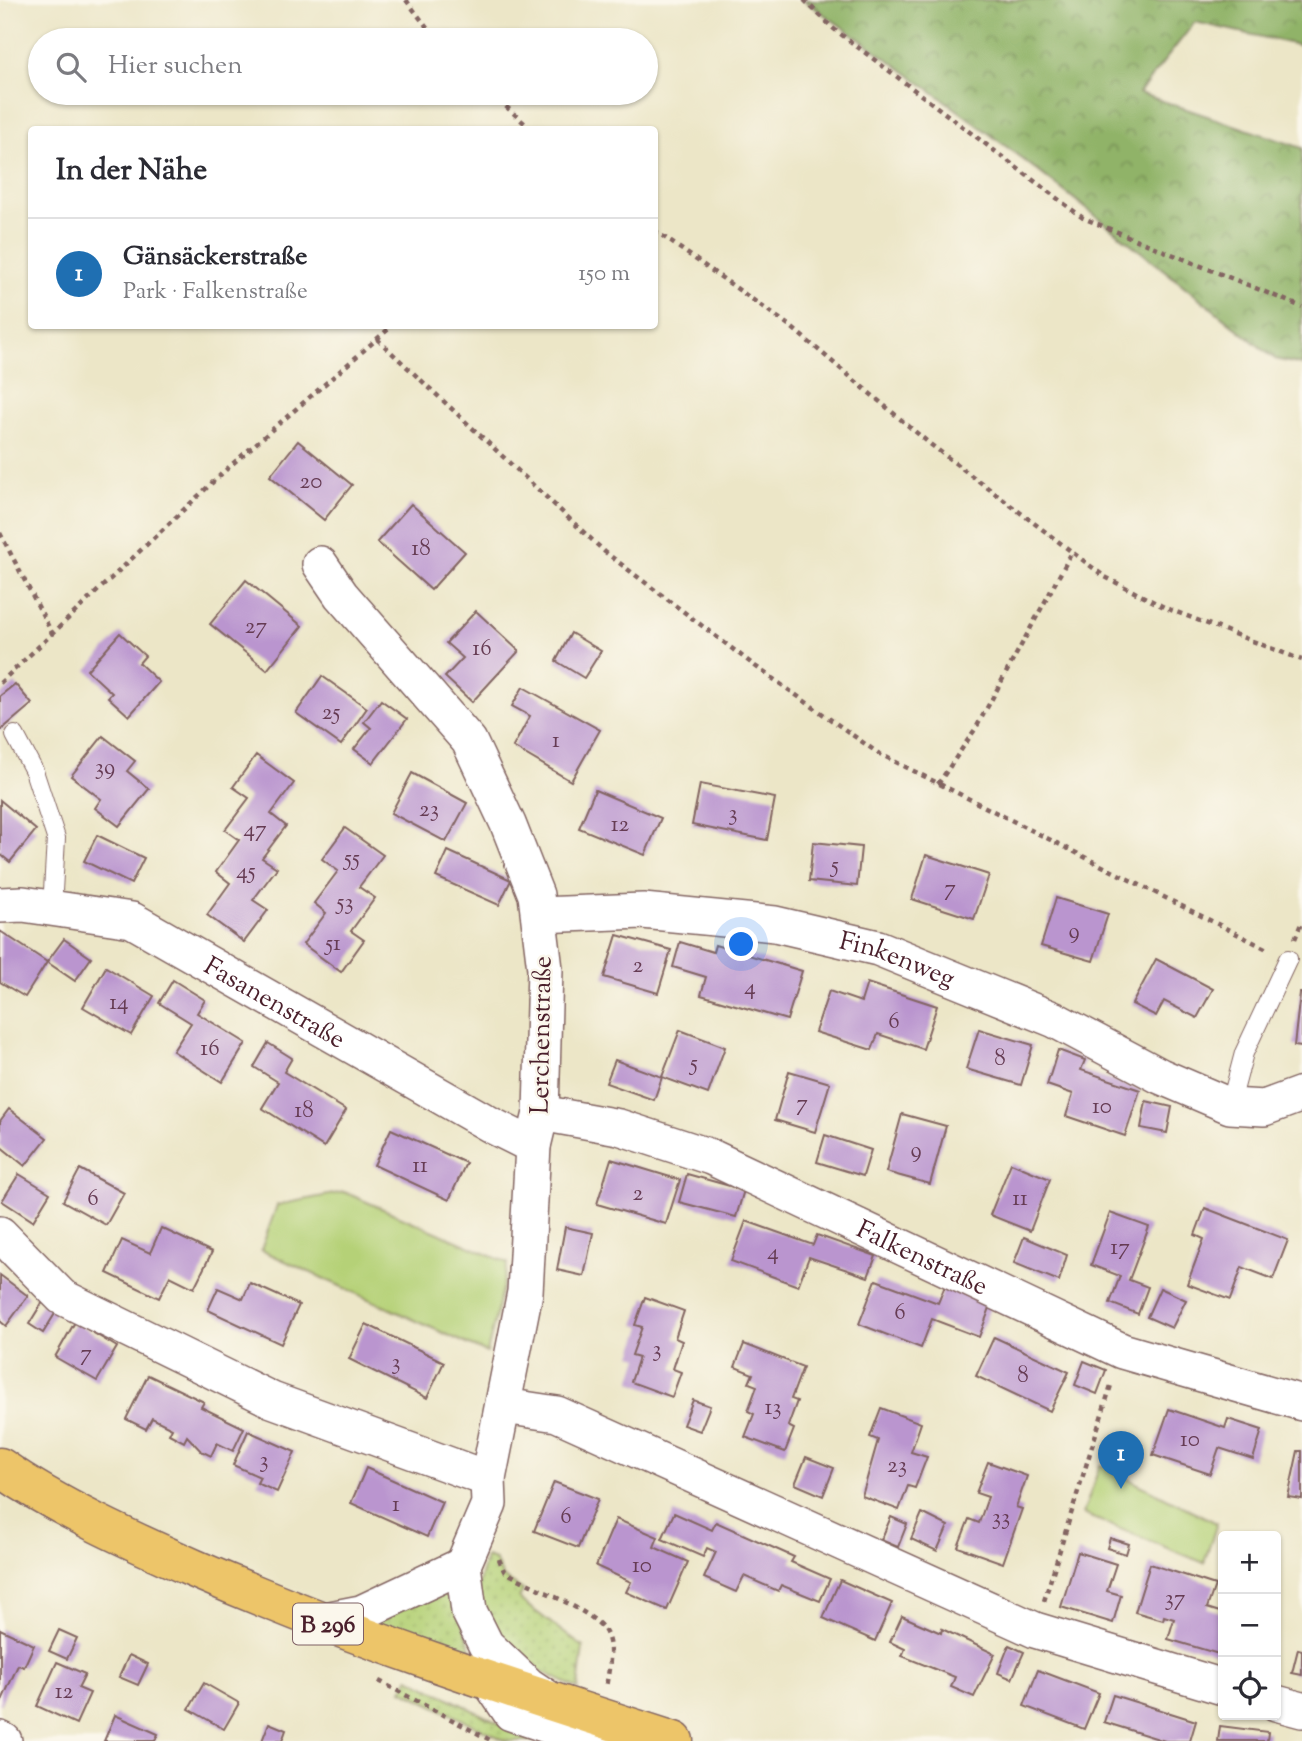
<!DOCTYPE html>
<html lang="de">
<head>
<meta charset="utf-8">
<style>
  :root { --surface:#fff; --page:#f7f7f7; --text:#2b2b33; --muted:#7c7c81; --line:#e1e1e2; --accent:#1f6fb2 }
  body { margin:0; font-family:"Sorts Mill Goudy",serif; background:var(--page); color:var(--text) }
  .controls { position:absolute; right:21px; bottom:21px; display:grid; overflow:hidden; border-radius:7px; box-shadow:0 2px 5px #0004 }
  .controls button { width:63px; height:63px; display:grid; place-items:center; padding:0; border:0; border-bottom:2px solid var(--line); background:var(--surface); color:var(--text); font:35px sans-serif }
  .you { position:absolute; left:742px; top:945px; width:24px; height:24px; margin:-18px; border:5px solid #fff; border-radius:50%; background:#1a73e8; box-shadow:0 0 0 10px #1a73e833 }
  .badge { display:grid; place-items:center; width:46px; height:46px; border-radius:50%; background:var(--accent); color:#fff; font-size:23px; font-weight:700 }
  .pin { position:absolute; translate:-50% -58px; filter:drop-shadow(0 2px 4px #0008) }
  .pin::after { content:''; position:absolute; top:37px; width:24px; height:21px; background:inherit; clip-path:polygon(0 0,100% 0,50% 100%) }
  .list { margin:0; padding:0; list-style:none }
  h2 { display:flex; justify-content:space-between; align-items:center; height:91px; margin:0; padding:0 28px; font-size:30px }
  h2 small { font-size:23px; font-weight:400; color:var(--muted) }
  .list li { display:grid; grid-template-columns:46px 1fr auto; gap:21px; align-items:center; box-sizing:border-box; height:112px; padding:0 28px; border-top:2px solid var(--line) }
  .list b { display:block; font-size:26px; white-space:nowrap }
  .list p { margin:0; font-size:23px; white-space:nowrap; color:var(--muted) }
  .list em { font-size:23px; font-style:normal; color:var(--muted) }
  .icon { flex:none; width:38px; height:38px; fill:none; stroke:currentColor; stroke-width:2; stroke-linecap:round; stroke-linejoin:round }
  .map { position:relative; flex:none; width:1302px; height:1741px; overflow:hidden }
  .search { position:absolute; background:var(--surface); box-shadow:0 2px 5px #0004; left:28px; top:28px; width:630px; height:77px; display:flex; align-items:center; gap:18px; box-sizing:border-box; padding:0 24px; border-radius:38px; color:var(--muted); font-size:26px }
  .panel { position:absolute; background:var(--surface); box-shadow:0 2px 5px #0004; left:28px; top:126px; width:630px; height:203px; border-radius:7px }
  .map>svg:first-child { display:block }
  .grass { fill:url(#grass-dots); stroke:#807851; stroke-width:2 }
  .forest { fill:url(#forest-crowns); stroke:#6d694a; stroke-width:2 }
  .green { fill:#b5d177; stroke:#807851; stroke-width:2 }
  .building { fill:#ba95cf }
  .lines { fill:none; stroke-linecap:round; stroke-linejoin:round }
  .lane-casing { stroke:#836562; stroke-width:20 }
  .street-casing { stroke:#836562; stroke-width:38 }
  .primary-casing { stroke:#836562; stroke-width:41 }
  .path { stroke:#836562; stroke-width:4.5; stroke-dasharray:5 5; stroke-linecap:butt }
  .lane { stroke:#fff; stroke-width:18 }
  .street { stroke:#fff; stroke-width:35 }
  .primary { stroke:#edc569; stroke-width:38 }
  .labels { text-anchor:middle; stroke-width:5; stroke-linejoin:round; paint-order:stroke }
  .number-label { font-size:23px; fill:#663c54 }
  .shield { fill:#fbf7ec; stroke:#7f6065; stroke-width:2 }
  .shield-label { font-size:24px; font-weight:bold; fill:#4a1f2b }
  .street-label { font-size:26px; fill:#4a1f2b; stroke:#fbf7ec }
</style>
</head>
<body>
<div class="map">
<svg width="1302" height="1741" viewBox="0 0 1302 1741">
  <defs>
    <pattern id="grass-dots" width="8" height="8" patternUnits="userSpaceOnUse" patternTransform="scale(1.75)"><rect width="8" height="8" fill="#b5d177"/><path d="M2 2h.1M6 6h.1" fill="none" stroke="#9db367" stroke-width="1.8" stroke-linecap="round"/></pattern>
    <pattern id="forest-crowns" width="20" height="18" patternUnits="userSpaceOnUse" patternTransform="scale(1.75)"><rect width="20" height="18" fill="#90b368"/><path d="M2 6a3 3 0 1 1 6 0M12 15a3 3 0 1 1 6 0" fill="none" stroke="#789156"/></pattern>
  </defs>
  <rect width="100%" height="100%" fill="#fbf7ec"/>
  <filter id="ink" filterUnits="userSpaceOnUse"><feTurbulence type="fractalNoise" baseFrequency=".0143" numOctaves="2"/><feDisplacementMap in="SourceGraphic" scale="14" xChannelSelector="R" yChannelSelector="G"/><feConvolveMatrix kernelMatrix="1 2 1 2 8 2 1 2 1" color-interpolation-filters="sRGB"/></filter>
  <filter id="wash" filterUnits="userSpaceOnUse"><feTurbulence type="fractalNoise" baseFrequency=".00686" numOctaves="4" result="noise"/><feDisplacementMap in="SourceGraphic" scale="28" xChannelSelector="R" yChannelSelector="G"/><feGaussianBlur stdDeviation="1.57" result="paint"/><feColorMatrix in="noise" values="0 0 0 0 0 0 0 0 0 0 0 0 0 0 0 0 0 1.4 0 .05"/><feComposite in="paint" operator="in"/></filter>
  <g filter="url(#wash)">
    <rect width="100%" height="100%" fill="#ece6c7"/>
    <g class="grass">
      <path d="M486 1557 495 1560 503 1577 523 1590 519 1599 583 1647 578 1689 537 1669 494 1638 477 1590Z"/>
      <path d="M450 1583 474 1658 378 1625 380 1620Z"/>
      <path d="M409 1678 506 1727 553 1741H506L402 1690Z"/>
    </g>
    <path class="forest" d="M803 0H1302V46L1195 22 1139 93 1302 148V365L1275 359C1121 235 967 111 803 0Z"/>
    <g class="green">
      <path d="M344 1192 508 1263 487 1353 261 1250 277 1205Z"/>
      <path d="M1100 1465 1217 1523 1204 1563 1083 1514Z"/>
    </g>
    <g id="blocks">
      <g class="building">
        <path d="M298 441 352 485 324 520 270 476Z"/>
        <path d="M411 504 465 552 431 590 377 542Z"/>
        <path d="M246 580 302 626 267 670 210 624Z"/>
        <path d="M476 611 519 651 472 702 445 677 463 658 446 643Z"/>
        <path d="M120 633 145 656 139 663 159 682 129 716 108 697 112 693 87 670Z"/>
        <path d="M571 633 601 651 584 678 556 661Z"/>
        <path d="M322 676 367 708 341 745 296 713Z"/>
        <path d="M15 684 32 704 0 731V696Z"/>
        <path d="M523 687 600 730 571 781 513 747 530 716 512 706Z"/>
        <path d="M381 700 407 719 373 763 354 749 371 728 364 722Z"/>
        <path d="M103 736 135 761 127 771 149 789 119 826 95 808 101 799 71 776Z"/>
        <path d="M256 755 294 783 271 814 286 826 262 858 277 868 253 900 268 910 244 942 207 915 230 883 216 872 239 840 225 830 249 798 233 787Z"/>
        <path d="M412 773 467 803 446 842 391 813Z"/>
        <path d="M700 784 775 798 767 840 692 825Z"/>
        <path d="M595 790 661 818 645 855 579 828Z"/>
        <path d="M0 800 36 830 10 862 0 854Z"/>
        <path d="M345 828 383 855 359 887 375 898 351 931 364 940 341 972 303 944 326 913 314 903 338 871 322 859Z"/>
        <path d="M97 835 144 858 131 884 84 861Z"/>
        <path d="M813 842 861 847 857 886 809 881Z"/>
        <path d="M448 851 511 880 499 905 436 877Z"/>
        <path d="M926 855 989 875 974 919 912 899Z"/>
        <path d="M1056 898 1108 914 1093 961 1041 946Z"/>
        <path d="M0 931 47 962 25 997 0 982Z"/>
        <path d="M617 935 671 950 658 993 604 977Z"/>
        <path d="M64 939 91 958 75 981 47 962Z"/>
        <path d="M680 942 713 952 715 945 802 971 787 1020 701 995 706 977 673 967Z"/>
        <path d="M1156 959 1213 989 1197 1018 1164 1001 1156 1016 1132 1004Z"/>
        <path d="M106 967 154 996 131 1035 83 1007Z"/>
        <path d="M173 980 205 1000 197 1013 246 1043 222 1082 173 1051 191 1023 159 1003Z"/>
        <path d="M867 983 937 1006 923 1049 878 1034 872 1050 815 1032 829 991 861 1002Z"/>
        <path d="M1300 993H1302V1047L1294 1046Z"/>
        <path d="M979 1029 1033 1045 1021 1085 966 1069Z"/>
        <path d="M680 1030 725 1047 708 1094 662 1077Z"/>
        <path d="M268 1043 292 1058 284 1072 346 1110 324 1147 262 1108 278 1082 254 1067Z"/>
        <path d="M1058 1050 1085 1060 1081 1070 1140 1090 1125 1136 1066 1116 1073 1094 1047 1085Z"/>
        <path d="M615 1060 662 1077 654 1100 606 1083Z"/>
        <path d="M789 1071 830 1083 815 1132 775 1120Z"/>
        <path d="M1146 1101 1172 1107 1167 1133 1141 1128Z"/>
        <path d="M9 1109 47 1138 25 1166 0 1146V1121Z"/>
        <path d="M902 1114 946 1126 930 1184 886 1172Z"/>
        <path d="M391 1129 466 1163 449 1200 374 1165Z"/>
        <path d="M825 1135 871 1150 863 1176 817 1162Z"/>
        <path d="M611 1159 680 1180 666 1224 597 1204Z"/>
        <path d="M1011 1163 1050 1179 1030 1231 990 1215Z"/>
        <path d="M80 1169 124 1193 106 1225 63 1201Z"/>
        <path d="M19 1174 50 1193 33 1221 2 1201Z"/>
        <path d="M687 1174 744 1190 736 1217 679 1202Z"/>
        <path d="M1205 1208 1288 1240 1273 1279 1242 1267 1230 1300 1187 1284 1204 1239 1195 1235Z"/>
        <path d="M1110 1213 1149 1227 1129 1280 1148 1287 1138 1314 1110 1303 1120 1276 1091 1265Z"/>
        <path d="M746 1221 813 1245 817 1235 876 1256 868 1277 809 1257 798 1286 731 1261Z"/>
        <path d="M565 1227 593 1233 584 1276 557 1270Z"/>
        <path d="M161 1228 212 1252 194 1288 170 1276 159 1298 107 1273 122 1240 150 1253Z"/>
        <path d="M1024 1237 1067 1255 1059 1281 1014 1263Z"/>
        <path d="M0 1275 28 1296 6 1326 0 1321Z"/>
        <path d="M876 1280 938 1303 945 1286 991 1305 979 1337 932 1319 921 1348 859 1324Z"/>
        <path d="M250 1283 299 1305 281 1344 208 1310 218 1288 243 1299Z"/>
        <path d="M1160 1288 1186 1300 1172 1328 1147 1317Z"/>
        <path d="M645 1297 684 1311 675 1338 682 1341 673 1369 681 1372 672 1397 631 1382 639 1357 632 1355 642 1327 635 1325Z"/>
        <path d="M42 1303 56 1312 43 1333 29 1324Z"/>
        <path d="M75 1322 117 1347 97 1381 55 1357Z"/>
        <path d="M366 1324 444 1362 427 1398 349 1359Z"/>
        <path d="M994 1337 1069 1372 1050 1411 976 1376Z"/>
        <path d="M744 1344 803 1367 791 1399 797 1401 788 1426 794 1429 785 1452 745 1437 754 1414 748 1411 757 1386 749 1383 753 1374 735 1367Z"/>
        <path d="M1084 1361 1106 1370 1097 1394 1075 1385Z"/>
        <path d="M148 1375 204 1402 201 1407 244 1428 233 1451 217 1443 211 1456 201 1451 187 1436 184 1442 169 1434 172 1428 152 1418 146 1429 126 1419Z"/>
        <path d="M693 1400 710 1406 700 1431 683 1425Z"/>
        <path d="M881 1408 921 1423 911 1452 927 1457 915 1488 908 1486 899 1510 862 1496 878 1440 870 1437Z"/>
        <path d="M1169 1409 1225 1428 1228 1419 1262 1430 1253 1459 1219 1448 1210 1474 1153 1455Z"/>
        <path d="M248 1431 295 1452 277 1492 257 1483 260 1477 233 1465Z"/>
        <path d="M1298 1451H1302V1499L1288 1497Z"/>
        <path d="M806 1457 834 1468 823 1496 795 1484Z"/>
        <path d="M988 1462 1027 1476 1016 1507 1022 1509 1003 1563 958 1547 969 1519 979 1523 988 1497 976 1493Z"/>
        <path d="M366 1468 442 1502 427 1537 351 1503Z"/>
        <path d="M554 1482 598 1499 578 1548 534 1531Z"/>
        <path d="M674 1513 712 1530 716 1522 794 1557 791 1562 830 1579 820 1601 781 1585 778 1591 744 1576 736 1592 704 1578 716 1552 707 1548 703 1557 662 1539Z"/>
        <path d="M922 1513 948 1526 937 1551 911 1539Z"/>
        <path d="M891 1517 907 1524 898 1547 881 1540Z"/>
        <path d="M616 1519 658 1537 654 1547 688 1562 667 1610 626 1592 631 1582 596 1566Z"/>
        <path d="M1110 1538 1129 1544 1126 1554 1107 1548Z"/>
        <path d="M1078 1552 1116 1564 1107 1591 1121 1595 1113 1623 1061 1607Z"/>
        <path d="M1150 1564 1215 1585 1207 1608 1223 1613 1222 1655 1168 1639 1174 1619 1164 1616 1163 1620 1135 1612Z"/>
        <path d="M840 1580 892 1603 875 1641 823 1618Z"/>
        <path d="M902 1616 941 1633 942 1629 995 1654 974 1697 951 1687 955 1677 902 1656 905 1649 890 1642Z"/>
        <path d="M0 1629 34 1645 24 1667 18 1665 0 1705Z"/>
        <path d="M59 1630 77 1638 67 1659 49 1651Z"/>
        <path d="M1009 1645 1024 1652 1012 1679 998 1673Z"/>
        <path d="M1298 1649 1302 1650V1675L1292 1673Z"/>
        <path d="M129 1655 148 1664 138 1685 119 1677Z"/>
        <path d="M57 1662 85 1674 78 1688 90 1693 76 1724 37 1706Z"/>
        <path d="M1038 1670 1099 1693 1084 1729 1024 1706Z"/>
        <path d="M204 1683 239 1703 224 1729 189 1709Z"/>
        <path d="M1113 1695 1196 1721 1190 1741H1165L1104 1722Z"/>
        <path d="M115 1715 158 1734 155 1741H104Z"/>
        <path d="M269 1723 286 1730 282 1741H262Z"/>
        <path d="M1220 1726 1268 1732 1267 1741H1218Z"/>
      </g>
    </g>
  </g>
  <g filter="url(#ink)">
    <use href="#blocks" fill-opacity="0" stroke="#836562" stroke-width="2"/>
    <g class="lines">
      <g class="lane-casing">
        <g id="lane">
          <path d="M15 735 34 771 56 838 52 909"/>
          <path d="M1230 1106 1244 1053 1288 959"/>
        </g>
      </g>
      <g class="street-casing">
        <g id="street">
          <path d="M320 564 341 595 469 741 508 824 536 895 545 969 541 1113 533 1146 525 1292 488 1479 489 1504 463 1565 469 1611 486 1645 528 1685 546 1697"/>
          <path id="s1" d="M0 905 23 904 132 920 493 1126 533 1146"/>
          <path id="s2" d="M539 915 643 911 775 924 878 948 1055 1020 1160 1076 1230 1106 1264 1108 1302 1094"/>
          <path id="s3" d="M541 1113 619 1127 711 1157 1122 1351 1302 1403"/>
          <path d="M0 1234 62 1297 272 1400 488 1479"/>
          <path d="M504 1406 557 1414 1035 1630 1223 1687"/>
          <path d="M320 1621 361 1613 463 1565"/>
          <path d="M490 1682 511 1713 594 1741"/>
          <path d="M1276 1703 1302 1710"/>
          <path d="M0 1739 4 1741"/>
        </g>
      </g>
      <g class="primary-casing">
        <path id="primary" d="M0 1467C59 1508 128 1539 193 1568 350 1637 511 1689 674 1741"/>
      </g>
      <g class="path">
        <path d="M406 0 437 40"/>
        <path d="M804 0 834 29 1083 218 1302 307"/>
        <path d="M491 93 532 130"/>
        <path d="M654 230 790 326 930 444 1105 577 1166 608 1302 660"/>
        <path d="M377 339 605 552 755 666 878 753 1267 949"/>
        <path d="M0 533 53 635"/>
        <path d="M0 683 230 466 392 326"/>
        <path d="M938 784 976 728 1071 554"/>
        <path d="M1295 939 1302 921"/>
        <path d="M499 1559 504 1571C529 1586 587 1608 603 1628 615 1644 609 1669 606 1687"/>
        <path d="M1044 1601 1112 1382"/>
        <path d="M379 1681 492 1741"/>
      </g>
      <use href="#lane" class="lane"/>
      <use href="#street" class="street"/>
      <use href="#primary" class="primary"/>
    </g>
  </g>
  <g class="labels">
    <g class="number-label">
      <text x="311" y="488">20</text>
      <text x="421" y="555">18</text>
      <text x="256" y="633">27</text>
      <text x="482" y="655">16</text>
      <text x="331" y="719">25</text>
      <text x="556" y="747">1</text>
      <text x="105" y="774">39</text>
      <text x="429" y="816">23</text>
      <text x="733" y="820">3</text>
      <text x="620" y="831">12</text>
      <text x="255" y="836">47</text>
      <text x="352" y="865">55</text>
      <text x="835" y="872">5</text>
      <text x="246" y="878">45</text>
      <text x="950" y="895">7</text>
      <text x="345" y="909">53</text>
      <text x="1074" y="938">9</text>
      <text x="333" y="950">51</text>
      <text x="638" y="972">2</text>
      <text x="750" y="994">4</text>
      <text x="119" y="1009">14</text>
      <text x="894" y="1028">6</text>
      <text x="210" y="1055">16</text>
      <text x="1000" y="1065">8</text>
      <text x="694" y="1070">5</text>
      <text x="802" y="1110">7</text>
      <text x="1102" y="1113">10</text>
      <text x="304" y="1117">18</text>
      <text x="916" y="1157">9</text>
      <text x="420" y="1172">11</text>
      <text x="638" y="1200">2</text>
      <text x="93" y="1205">6</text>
      <text x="1020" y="1205">11</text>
      <text x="1120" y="1254">17</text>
      <text x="773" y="1259">4</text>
      <text x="900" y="1319">6</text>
      <text x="657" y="1356">3</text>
      <text x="86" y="1360">7</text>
      <text x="396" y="1369">3</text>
      <text x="1023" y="1382">8</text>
      <text x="773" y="1414">13</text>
      <text x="1190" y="1446">10</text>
      <text x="264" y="1467">3</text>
      <text x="897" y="1472">23</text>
      <text x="396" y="1511">1</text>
      <text x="566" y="1523">6</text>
      <text x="1001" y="1524">33</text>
      <text x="642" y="1572">10</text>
      <text x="1175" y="1605">37</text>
      <text x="64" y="1698">12</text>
    </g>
    <rect class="shield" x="293" y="1603.5" width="70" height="41" rx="5"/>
    <g class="shield-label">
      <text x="328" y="1632">B 296</text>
    </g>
    <g class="street-label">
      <text dy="9" stroke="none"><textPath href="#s2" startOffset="364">Finkenweg</textPath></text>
      <text dy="9" stroke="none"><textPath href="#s1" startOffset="298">Fasanenstraße</textPath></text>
      <text transform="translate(540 1035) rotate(-89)" y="9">Lerchenstraße</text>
      <text dy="9" stroke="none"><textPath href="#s3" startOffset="410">Falkenstraße</textPath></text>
    </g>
  </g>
</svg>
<div class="controls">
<button>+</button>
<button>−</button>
<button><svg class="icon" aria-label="locate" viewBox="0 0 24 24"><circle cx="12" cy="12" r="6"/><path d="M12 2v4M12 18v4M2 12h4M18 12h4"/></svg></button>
</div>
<div class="you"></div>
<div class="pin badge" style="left:1121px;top:1489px">1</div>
<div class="search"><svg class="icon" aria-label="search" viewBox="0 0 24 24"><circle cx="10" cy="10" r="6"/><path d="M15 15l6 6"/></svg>Hier suchen</div>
<section class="panel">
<h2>In der Nähe<small></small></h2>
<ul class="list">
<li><span class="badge">1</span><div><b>Gänsäckerstraße</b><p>Park · Falkenstraße</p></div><em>150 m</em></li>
</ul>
</section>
</div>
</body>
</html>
